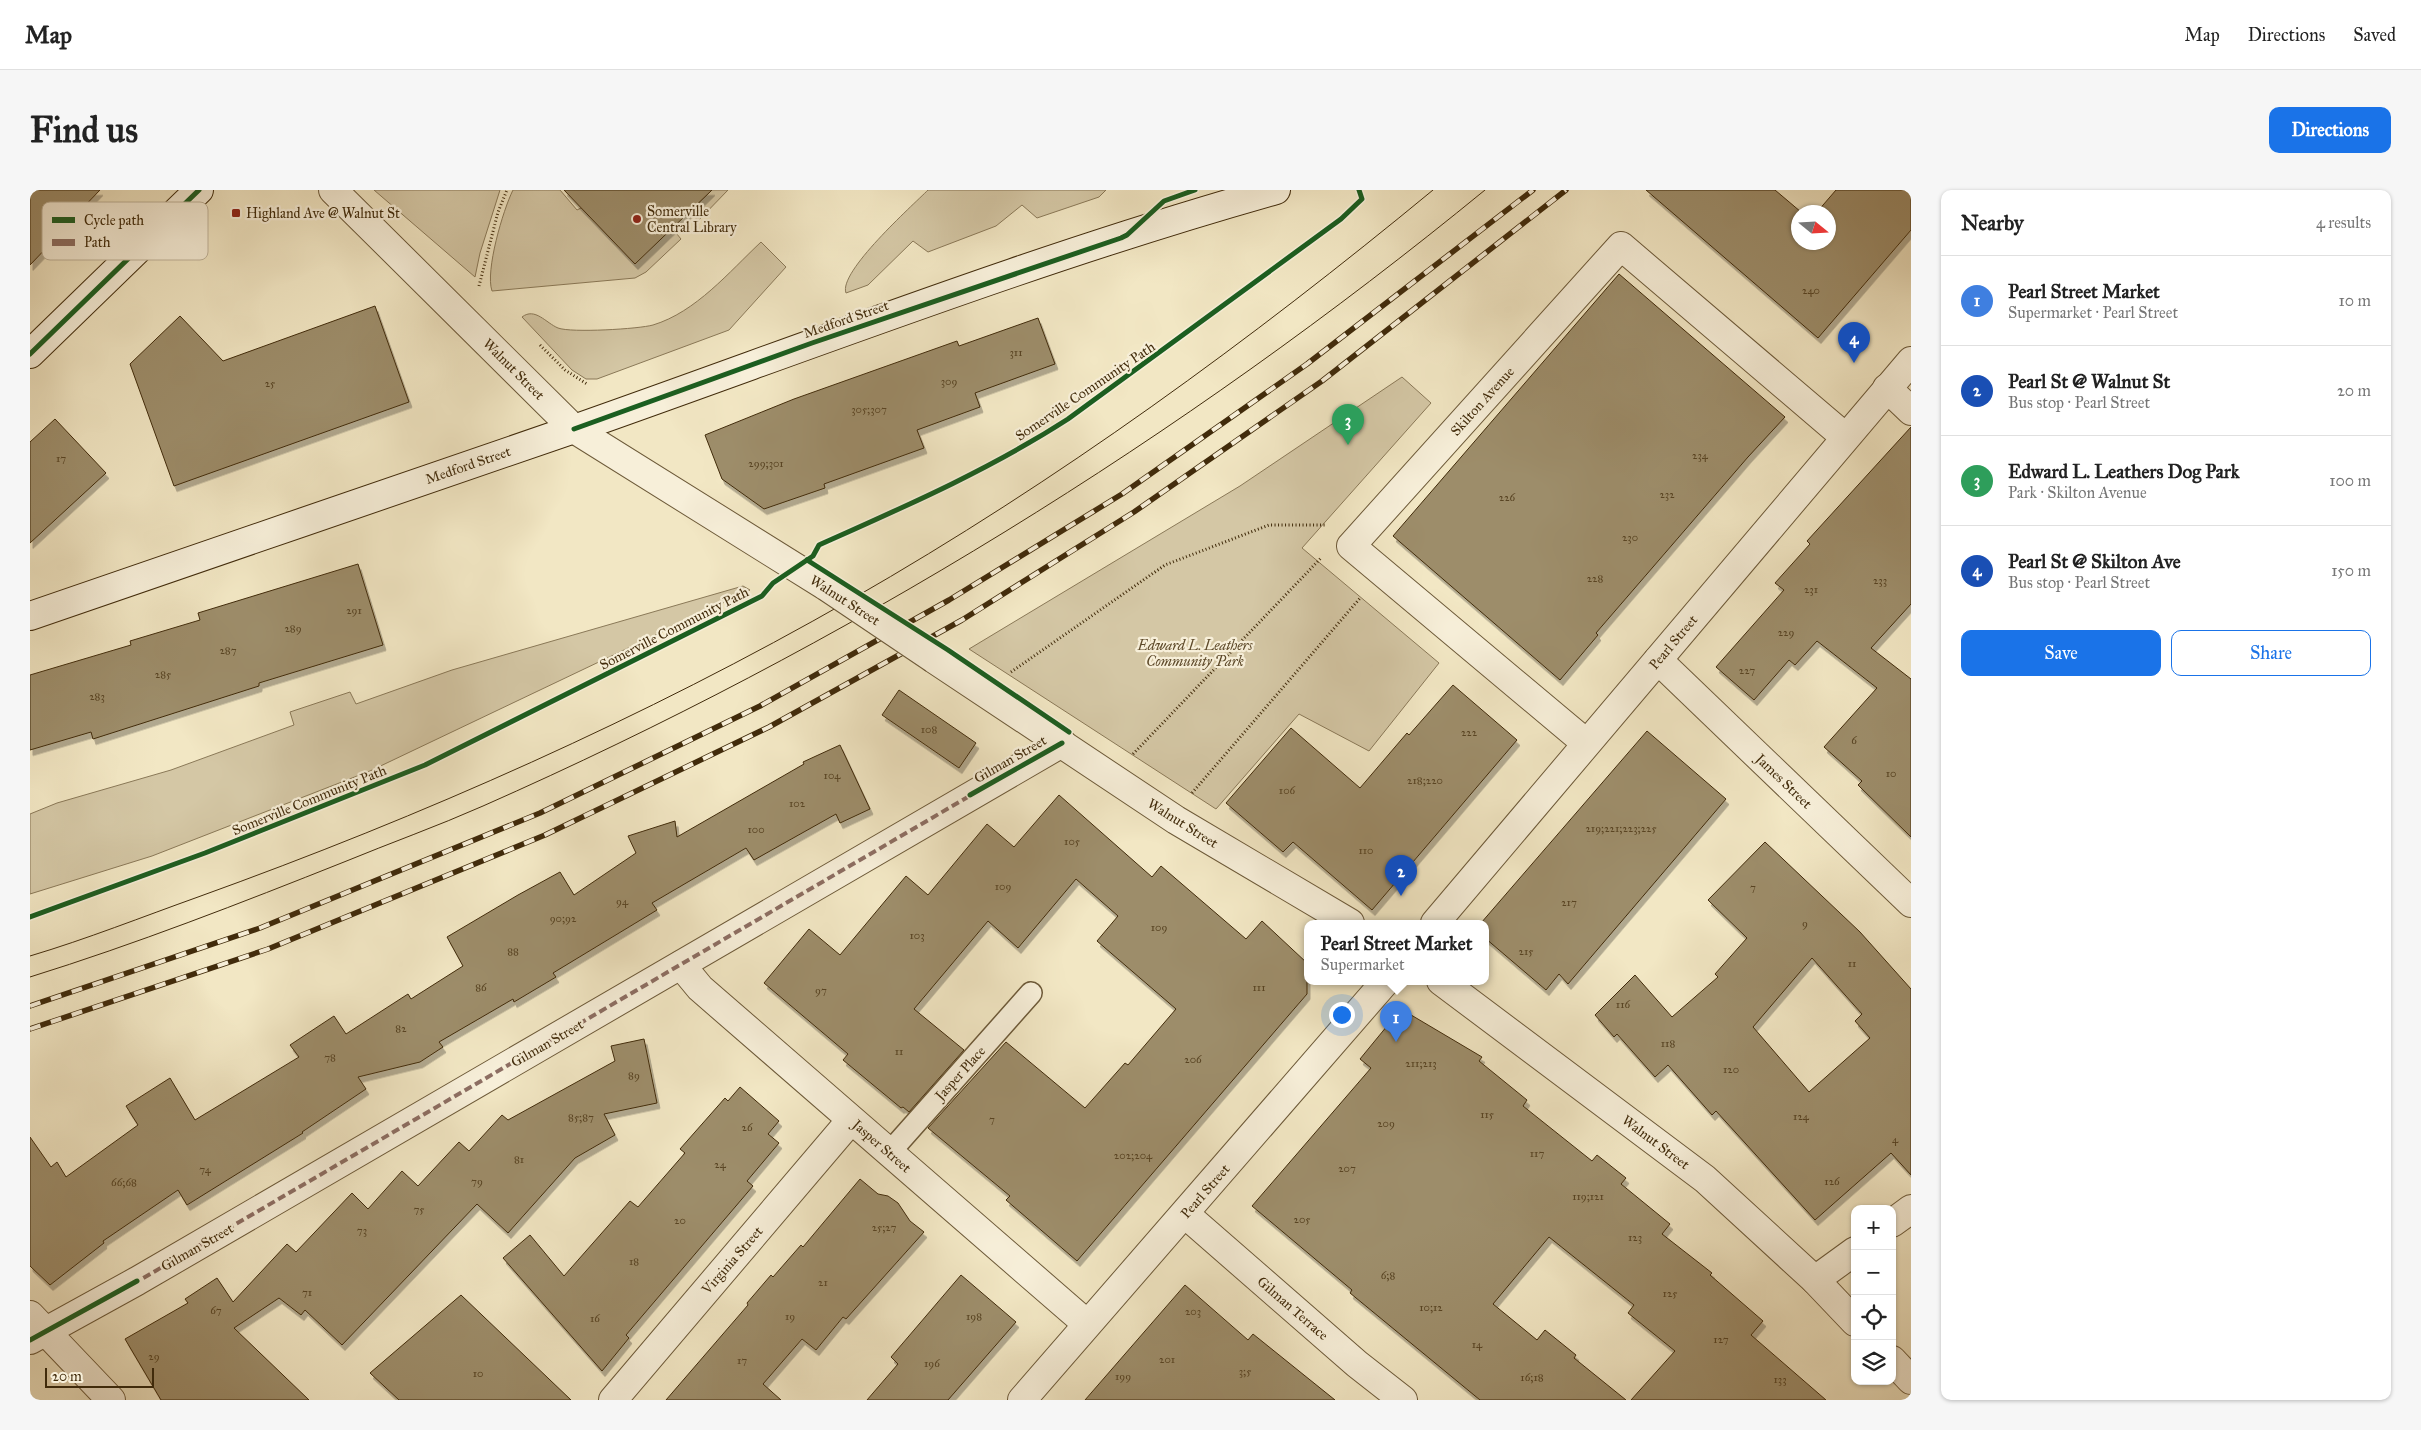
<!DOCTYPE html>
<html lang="en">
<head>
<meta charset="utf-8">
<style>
  :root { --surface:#fff; --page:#f6f6f6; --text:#222; --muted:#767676; --line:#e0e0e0; --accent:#1a73e8 }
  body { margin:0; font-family:"IM FELL Great Primer",serif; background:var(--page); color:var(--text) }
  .controls { position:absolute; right:15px; bottom:15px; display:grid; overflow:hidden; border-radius:10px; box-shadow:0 1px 4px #0004 }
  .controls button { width:45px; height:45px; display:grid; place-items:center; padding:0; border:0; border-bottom:1px solid var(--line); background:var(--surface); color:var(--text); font:25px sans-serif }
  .compass { position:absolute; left:1761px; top:15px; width:45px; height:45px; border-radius:50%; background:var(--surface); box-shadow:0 1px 4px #0004; rotate:108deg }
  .scale { position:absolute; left:15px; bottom:12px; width:109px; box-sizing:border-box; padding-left:5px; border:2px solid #412b0b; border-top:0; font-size:14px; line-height:18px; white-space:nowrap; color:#412b0b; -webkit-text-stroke:4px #f7efd9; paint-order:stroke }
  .you { position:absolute; left:1311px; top:824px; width:18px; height:18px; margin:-12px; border:4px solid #fff; border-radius:50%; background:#1a73e8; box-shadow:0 0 0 8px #1a73e833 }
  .badge { display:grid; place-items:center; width:32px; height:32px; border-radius:50%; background:var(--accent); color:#fff; font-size:16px; font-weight:700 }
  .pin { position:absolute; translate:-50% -41px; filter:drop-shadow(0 1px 2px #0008) }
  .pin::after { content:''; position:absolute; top:26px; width:18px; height:15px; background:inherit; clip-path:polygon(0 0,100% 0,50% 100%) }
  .popup { position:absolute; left:1274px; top:730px; width:185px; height:65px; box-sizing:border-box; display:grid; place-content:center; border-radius:10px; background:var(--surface); filter:drop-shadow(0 1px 4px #0005); font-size:16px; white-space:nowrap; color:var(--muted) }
  .popup b { font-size:19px; color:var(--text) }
  .popup::after { content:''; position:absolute; left:50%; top:100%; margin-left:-10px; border:10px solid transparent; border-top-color:var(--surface) }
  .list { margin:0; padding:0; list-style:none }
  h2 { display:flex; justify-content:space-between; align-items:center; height:65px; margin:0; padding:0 20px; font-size:21px }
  h2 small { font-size:16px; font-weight:400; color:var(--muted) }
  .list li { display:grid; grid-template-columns:32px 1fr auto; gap:15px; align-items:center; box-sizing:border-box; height:90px; padding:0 20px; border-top:1px solid var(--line) }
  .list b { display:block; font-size:19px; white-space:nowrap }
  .list p { margin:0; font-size:16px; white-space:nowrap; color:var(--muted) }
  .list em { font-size:16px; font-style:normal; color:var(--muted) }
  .actions { display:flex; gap:10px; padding:15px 20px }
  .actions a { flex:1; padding:11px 0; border:1px solid var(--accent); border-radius:10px; text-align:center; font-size:18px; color:var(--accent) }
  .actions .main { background:var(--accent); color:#fff }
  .icon { flex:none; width:28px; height:28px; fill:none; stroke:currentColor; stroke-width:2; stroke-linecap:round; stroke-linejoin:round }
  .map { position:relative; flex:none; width:1881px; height:1210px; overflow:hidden; border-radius:10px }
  header { display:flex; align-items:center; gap:30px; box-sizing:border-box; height:70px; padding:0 25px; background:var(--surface); border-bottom:1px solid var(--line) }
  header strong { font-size:24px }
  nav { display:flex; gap:28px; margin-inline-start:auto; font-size:18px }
  .intro { display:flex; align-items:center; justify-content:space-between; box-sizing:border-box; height:120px; padding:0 30px }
  h1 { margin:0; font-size:35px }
  .button { padding:12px 22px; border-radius:10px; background:var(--accent); color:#fff; font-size:18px; font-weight:700 }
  main { display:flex; gap:30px; padding:0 30px }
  aside { flex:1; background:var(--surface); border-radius:10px; box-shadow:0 1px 4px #0004 }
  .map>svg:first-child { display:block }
  .green { fill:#d4c7a5; stroke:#8a7958 }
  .building { fill:#9d8d6b; stroke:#412b0b; fill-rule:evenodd; filter:url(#shadow) }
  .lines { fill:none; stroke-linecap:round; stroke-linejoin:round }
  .service-casing { stroke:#6d5a39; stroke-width:24 }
  .minor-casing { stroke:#6d5a39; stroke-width:30 }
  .tertiary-casing { stroke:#6d5a39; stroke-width:30 }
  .secondary-casing { stroke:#412b0b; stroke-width:30 }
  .path { stroke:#412b0b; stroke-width:3; stroke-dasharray:1 2.5; stroke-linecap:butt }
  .service { stroke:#f7efd9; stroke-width:21 }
  .minor { stroke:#f7efd9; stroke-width:28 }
  .tertiary { stroke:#f7efd9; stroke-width:28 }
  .secondary { stroke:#f7efd9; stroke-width:28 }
  .tram { stroke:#412b0b; stroke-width:1 }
  .rail-casing { stroke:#412b0b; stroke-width:5.5 }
  .rail { stroke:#f7efd9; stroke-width:4; stroke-dasharray:11; stroke-linecap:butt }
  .minor-bridge-casing { stroke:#6d5a39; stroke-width:30; stroke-linecap:butt }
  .minor-bridge { stroke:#f7efd9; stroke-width:28 }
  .quiet { stroke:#8d6e63; stroke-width:4; stroke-dasharray:8 4; stroke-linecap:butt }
  .cycleway-casing { stroke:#f7efd9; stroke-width:8 }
  .cycleway { stroke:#1b5e20; stroke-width:5 }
  .poi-dot { fill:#8f2418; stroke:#f7efd9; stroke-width:2 }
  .labels { text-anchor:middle; stroke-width:4.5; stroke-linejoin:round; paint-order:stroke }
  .number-label { font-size:11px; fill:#584423 }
  .poi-label { font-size:14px; fill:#412b0b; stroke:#f7efd9; text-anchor:start }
  .street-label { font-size:14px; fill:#412b0b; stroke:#f7efd9 }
  .park-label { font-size:14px; font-style:italic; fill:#5e4a2a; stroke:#f7efd9 }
  .key { fill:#f7efd9; stroke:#c0b49b; stroke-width:1 }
  .key-label { font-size:14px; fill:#412b0b }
</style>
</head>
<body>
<header>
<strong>Map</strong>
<nav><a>Map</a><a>Directions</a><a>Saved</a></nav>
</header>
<div class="intro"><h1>Find us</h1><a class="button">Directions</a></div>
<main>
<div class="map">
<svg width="1881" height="1210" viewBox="0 0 1881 1210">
  <defs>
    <filter id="shadow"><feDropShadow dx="3" dy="5.5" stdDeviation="0" flood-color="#0004"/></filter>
  </defs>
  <rect width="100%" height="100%" fill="#f2e7c4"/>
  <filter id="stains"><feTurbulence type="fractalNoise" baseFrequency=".004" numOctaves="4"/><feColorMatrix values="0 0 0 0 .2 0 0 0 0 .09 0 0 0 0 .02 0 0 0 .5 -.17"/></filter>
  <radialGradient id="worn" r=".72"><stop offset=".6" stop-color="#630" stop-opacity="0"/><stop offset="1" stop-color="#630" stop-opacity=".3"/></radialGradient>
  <g class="green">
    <path d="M344 0H470L450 63 445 87Z"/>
    <path d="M483 0H530L547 20 551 18 642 38 651 49 616 82 605 88 462 101C455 81 473 20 483 0Z"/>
    <path d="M682 0H698L668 31 660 21Z"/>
    <path d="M898 0H1076L1069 7 1007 28 992 15 966 36 898 62 883 51 838 95 816 103C808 82 882 16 898 0Z"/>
    <path d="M731 52 756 77 699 140 567 189H556L542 180 492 127C505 117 516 133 528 138 541 143 609 139 623 135 666 122 699 82 731 52Z"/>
    <path d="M1372 187 1401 213 1272 358 1409 473 1339 561 1269 524 1186 619 939 459 1210 296Z"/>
    <path d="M713 396 720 400 340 581 122 666 0 704V624L27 613 141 580 264 535 260 522 320 502 326 514 422 480Z"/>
  </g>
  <g class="building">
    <path d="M0 0H70L46 25 58 37 33 63 22 52 0 75Z"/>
    <path d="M534 0H682L605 74Z"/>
    <path d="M1616 0H1745L1771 22H1768V52H1798V22H1787L1806 0H1881V40L1788 148Z"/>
    <path d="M1589 84 1755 227 1718 267 1566 443 1568 445 1530 490 1363 346Z"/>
    <path d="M345 116 379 212 144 296 100 174 150 126 193 171Z"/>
    <path d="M1008 128 1025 174 945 203 950 217 887 240 894 258 794 294 795 298 734 319 692 289 675 245 764 209 927 151 929 156Z"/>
    <path d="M25 229 76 283 0 353V252Z"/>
    <path d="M1881 237V414L1841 458 1881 489V647L1828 595 1832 591 1794 557 1847 498 1787 451 1765 475 1759 470 1724 510 1686 477 1754 400 1745 393 1780 354 1777 351Z"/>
    <path d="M328 374 353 455 229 493V496L63 549 61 542 0 560V485L101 455 100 451 170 430 168 423Z"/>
    <path d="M1423 495 1487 550 1342 720 1263 652 1253 662 1196 613 1261 538 1330 598 1377 543 1379 545Z"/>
    <path d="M869 500 946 553 929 578 852 525Z"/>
    <path d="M1617 541 1696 609 1538 794 1529 784 1516 800 1455 748V733H1451Z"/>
    <path d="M810 555 840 619 810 633 806 624 724 670 716 658 622 713 627 720 523 783 526 787 484 812 483 809 409 852 413 857 390 872 328 887 336 899 272 942 273 943 157 1015 148 1000 73 1051 74 1053 20 1095 0 1076V947L21 977 27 972 36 987 108 935 96 916 140 888 165 930 269 867 260 855 304 826 316 844 378 804 381 809 433 776 417 747 488 705 530 682 544 705 606 663 598 646 645 631 647 647 774 574 773 572Z"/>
    <path d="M1029 605 1122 687 1131 676 1216 749 1232 731 1277 773V804L1047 1071 976 1010 980 1006 898 938 976 852 1055 918 1095 873 1098 875 1146 819 1067 751 1088 726 1046 689 988 758 958 731 884 819 934 860 879 922 873 917 871 918 813 870 818 864 734 793 779 739 810 765 876 686 898 705 957 634 984 657Z"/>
    <path d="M1735 652 1830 742 1881 799V985L1861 963 1785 1030 1686 921 1682 925 1638 875 1625 887 1587 844 1584 847 1565 825 1605 785 1642 827 1688 787 1685 784 1717 748 1678 710ZM1782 768 1832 824 1825 831 1840 848 1779 902 1723 837Z"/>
    <path d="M1371 819 1452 867 1449 871 1497 910 1493 916 1562 971 1567 965 1596 988 1591 994 1640 1034 1632 1044 1682 1083 1680 1085 1733 1131 1721 1145 1796 1210H1601L1645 1161 1598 1123 1604 1115 1519 1047 1463 1114 1507 1150 1515 1140 1546 1165 1544 1168 1596 1210H1450L1320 1103 1322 1100 1222 1016 1341 878 1330 869Z"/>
    <path d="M614 849 627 913 574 924 585 945 545 968 478 1043 447 1014 312 1155 275 1120 271 1125 249 1108 204 1138 279 1210H131L95 1149 158 1113 155 1109 187 1088 203 1112 257 1054 266 1062 322 1003 338 1019 372 981 388 996 429 952 439 961 472 925 478 930 585 871 581 856Z"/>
    <path d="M710 897 749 931 738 944 749 953 717 991 723 996 596 1145 599 1148 572 1181 473 1068 500 1045 534 1086 600 1011 608 1017 655 963 650 959 695 908 698 911Z"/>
    <path d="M830 989 848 1004 858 1006 868 1013 880 1031 894 1042 816 1129 813 1127 786 1160 772 1149 733 1194 751 1210H636L718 1115 717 1113 741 1085 743 1087 771 1055 773 1057Z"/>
    <path d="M931 1085 986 1132 918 1210H837L868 1174 861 1167Z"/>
    <path d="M1155 1095 1218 1150 1223 1144 1305 1210H1055Z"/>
    <path d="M431 1105 541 1210H369L340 1183Z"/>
  </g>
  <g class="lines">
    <g class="service-casing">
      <path id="service" d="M859 963 1001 803"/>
    </g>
    <g class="minor-casing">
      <g id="minor">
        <path d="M303 0 544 239 797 397"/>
        <path d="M1857 198 1881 221"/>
        <path d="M904 469 1146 630 1320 733"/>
        <path d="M1628 470 1881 713"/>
        <path d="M1556 553 1321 356 1591 56 1815 247"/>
        <path d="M651 775 670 798 1057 1134"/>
        <path d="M1411 791 1675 989 1785 1090 1825 1132"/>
        <path d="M1155 1024 1327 1174 1373 1210"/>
        <path d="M1862 1033 1881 1019"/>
        <path d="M1785 1090 1825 1061"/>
        <path d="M0 1125 81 1210"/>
        <path d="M0 1150 107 1091 1032 553"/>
        <path d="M1862 1170 1881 1190"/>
        <path d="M583 1210 821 930"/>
      </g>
    </g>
    <g class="tertiary-casing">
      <g id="tertiary">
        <path d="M1405 733 1881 171"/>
        <path d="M992 1210 1356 791"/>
      </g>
    </g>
    <g class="secondary-casing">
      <g id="secondary">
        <path d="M0 164 169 0"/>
        <path d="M0 426C181 363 363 302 544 239 777 157 1008 67 1246 0"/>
      </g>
    </g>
    <g class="path">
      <path d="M449 96 468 22 477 0"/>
      <path d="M510 155 535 180 557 194"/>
      <path d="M981 482 1135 375 1239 335H1297"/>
      <path d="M1103 564 1291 368"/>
      <path d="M1162 603 1331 407"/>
    </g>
    <use href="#service" class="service"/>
    <use href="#minor" class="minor"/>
    <use href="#tertiary" class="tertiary"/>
    <use href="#secondary" class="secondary"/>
    <g class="tram">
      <path d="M0 766C57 749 112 727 168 707 393 626 614 528 822 409 1028 291 1220 151 1403 0"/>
      <path d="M0 787C106 754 211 713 314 672 360 653 408 636 453 616 813 457 1151 249 1455 0"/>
    </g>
    <g class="rail-casing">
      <g id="rail">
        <path d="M0 816 230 738 510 623 730 516 919 410 1092 304 1277 174 1503 0"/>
        <path d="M0 839 238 759 515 645 739 537 932 430 1104 322 1292 191 1536 0"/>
      </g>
    </g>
    <use href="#rail" class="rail"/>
    <g class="minor-bridge-casing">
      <path id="minor-bridge" d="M797 397 904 469"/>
    </g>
    <use href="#minor-bridge" class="minor-bridge"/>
    <path class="quiet" d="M103 1094 943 604"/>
    <g class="cycleway-casing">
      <g id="cycleway">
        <path d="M0 164 169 0"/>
        <path d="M544 239 782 153 1091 48 1097 45 1134 11 1165 0"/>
        <path d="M777 370 918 460 1039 542"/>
        <path d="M940 605 1032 553"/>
        <path d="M0 727 175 663 395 575 732 406 743 393 783 366 789 355C874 317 959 280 1038 229L1311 29 1332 9 1329 0"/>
        <path d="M0 1150 107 1091"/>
      </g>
    </g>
    <use href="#cycleway" class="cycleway"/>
  </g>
  <g class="poi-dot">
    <rect x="201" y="18" width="10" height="10" rx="2.5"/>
    <circle cx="607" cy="29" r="5"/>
  </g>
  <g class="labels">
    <g class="number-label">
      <text x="1781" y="104">240</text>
      <text x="986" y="166">311</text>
      <text x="919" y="195">309</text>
      <text x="240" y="197">25</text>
      <text x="839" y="223">305;307</text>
      <text x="1670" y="269">234</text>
      <text x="31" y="272">17</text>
      <text x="736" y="277">299;301</text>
      <text x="1637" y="308">232</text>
      <text x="1477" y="311">226</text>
      <text x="1600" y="351">230</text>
      <text x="1565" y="392">228</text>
      <text x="1850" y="394">233</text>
      <text x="1781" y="403">231</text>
      <text x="324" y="424">291</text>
      <text x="263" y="442">289</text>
      <text x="1756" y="446">229</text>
      <text x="198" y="464">287</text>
      <text x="1717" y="484">227</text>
      <text x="133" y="488">285</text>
      <text x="67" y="510">283</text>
      <text x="899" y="543">108</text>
      <text x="1439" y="546">222</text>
      <text x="1824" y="554">6</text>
      <text x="1861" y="587">10</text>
      <text x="802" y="589">104</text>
      <text x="1395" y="594">218;220</text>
      <text x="1257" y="604">106</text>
      <text x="767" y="617">102</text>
      <text x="1591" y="642">219;221;223;225</text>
      <text x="726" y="643">100</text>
      <text x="1042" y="655">105</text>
      <text x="1336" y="664">110</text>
      <text x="973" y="700">109</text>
      <text x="1723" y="701">7</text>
      <text x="592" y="715">94</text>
      <text x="1539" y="716">217</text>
      <text x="533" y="732">90;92</text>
      <text x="1775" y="737">9</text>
      <text x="1129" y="741">109</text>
      <text x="887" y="749">103</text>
      <text x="483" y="765">88</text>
      <text x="1496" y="765">215</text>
      <text x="1822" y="777">11</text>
      <text x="451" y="801">86</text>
      <text x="1229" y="801">111</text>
      <text x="791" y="804">97</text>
      <text x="1593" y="818">116</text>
      <text x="371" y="842">82</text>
      <text x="1638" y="857">118</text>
      <text x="869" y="865">11</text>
      <text x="300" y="871">78</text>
      <text x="1163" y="873">206</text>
      <text x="1391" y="877">211;213</text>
      <text x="1701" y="883">120</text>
      <text x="604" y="889">89</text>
      <text x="1457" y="928">115</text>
      <text x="1771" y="930">124</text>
      <text x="551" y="931">85;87</text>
      <text x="962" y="933">7</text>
      <text x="1356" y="937">209</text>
      <text x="717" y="941">26</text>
      <text x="1865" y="953">4</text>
      <text x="1507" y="967">117</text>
      <text x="1103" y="969">202;204</text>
      <text x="489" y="973">81</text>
      <text x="690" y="978">24</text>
      <text x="1317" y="982">207</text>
      <text x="175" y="983">74</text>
      <text x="447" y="995">79</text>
      <text x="1802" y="995">126</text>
      <text x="94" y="996">66;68</text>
      <text x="1558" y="1010">119;121</text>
      <text x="389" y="1023">75</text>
      <text x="1272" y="1033">205</text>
      <text x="650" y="1034">20</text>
      <text x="854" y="1041">25;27</text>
      <text x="332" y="1044">73</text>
      <text x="1605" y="1051">123</text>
      <text x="604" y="1075">18</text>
      <text x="1358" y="1089">6;8</text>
      <text x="793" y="1096">21</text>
      <text x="277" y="1106">71</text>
      <text x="1640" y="1107">125</text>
      <text x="1401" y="1121">10;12</text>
      <text x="186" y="1124">67</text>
      <text x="1163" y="1125">203</text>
      <text x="760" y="1130">19</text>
      <text x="944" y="1130">198</text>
      <text x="565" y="1132">16</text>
      <text x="1691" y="1153">127</text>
      <text x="1447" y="1158">14</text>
      <text x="124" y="1170">29</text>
      <text x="1137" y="1173">201</text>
      <text x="712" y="1174">17</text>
      <text x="902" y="1177">196</text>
      <text x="1215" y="1185">3;5</text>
      <text x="448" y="1187">10</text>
      <text x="1093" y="1190">199</text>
      <text x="1502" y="1191">16;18</text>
      <text x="1750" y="1193">133</text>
    </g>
    <g class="poi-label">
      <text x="617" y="26">Somerville<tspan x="617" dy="16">Central Library</tspan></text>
      <text x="216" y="28">Highland Ave @ Walnut St</text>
    </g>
    <g class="street-label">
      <text transform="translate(816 129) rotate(-19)" y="5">Medford Street</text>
      <text transform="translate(484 179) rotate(45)" y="5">Walnut Street</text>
      <text transform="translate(1055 201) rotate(-34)" y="5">Somerville Community Path</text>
      <text transform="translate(1452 211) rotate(-48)" y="5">Skilton Avenue</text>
      <text transform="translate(438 275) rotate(-19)" y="5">Medford Street</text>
      <text transform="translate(815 410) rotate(33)" y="5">Walnut Street</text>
      <text transform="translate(644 438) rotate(-27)" y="5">Somerville Community Path</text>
      <text transform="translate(1643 452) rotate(-50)" y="5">Pearl Street</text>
      <text transform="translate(980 569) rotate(-30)" y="5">Gilman Street</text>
      <text transform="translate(1754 591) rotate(44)" y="5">James Street</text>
      <text transform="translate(279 610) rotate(-22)" y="5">Somerville Community Path</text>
      <text transform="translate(1153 633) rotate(32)" y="5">Walnut Street</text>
      <text transform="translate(517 853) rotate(-30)" y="5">Gilman Street</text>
      <text transform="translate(930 883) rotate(-48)" y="5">Jasper Place</text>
      <text transform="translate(1626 952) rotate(37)" y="5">Walnut Street</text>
      <text transform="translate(852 956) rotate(41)" y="5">Jasper Street</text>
      <text transform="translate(1175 1001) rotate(-49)" y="5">Pearl Street</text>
      <text transform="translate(167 1057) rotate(-30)" y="5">Gilman Street</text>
      <text transform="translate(702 1070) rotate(-49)" y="5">Virginia Street</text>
      <text transform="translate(1263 1118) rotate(41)" y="5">Gilman Terrace</text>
    </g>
    <g class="park-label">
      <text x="1165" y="460">Edward L. Leathers<tspan x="1165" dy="16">Community Park</tspan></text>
    </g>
  </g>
  <rect x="12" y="12" width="166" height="58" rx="8" class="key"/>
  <rect x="22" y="27" width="23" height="6" fill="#1b5e20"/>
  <rect x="22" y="49" width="23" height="7" fill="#8d6e63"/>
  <g class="key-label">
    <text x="54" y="35">Cycle path</text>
    <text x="54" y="57">Path</text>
  </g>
  <rect width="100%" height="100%" filter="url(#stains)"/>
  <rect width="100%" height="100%" fill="url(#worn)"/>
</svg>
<div class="controls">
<button>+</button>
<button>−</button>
<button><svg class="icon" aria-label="locate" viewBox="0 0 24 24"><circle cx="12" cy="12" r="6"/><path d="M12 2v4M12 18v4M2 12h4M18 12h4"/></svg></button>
<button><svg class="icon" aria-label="layers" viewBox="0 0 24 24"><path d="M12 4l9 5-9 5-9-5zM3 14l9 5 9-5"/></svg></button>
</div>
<svg class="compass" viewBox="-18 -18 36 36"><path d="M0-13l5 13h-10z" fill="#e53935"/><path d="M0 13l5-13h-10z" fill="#767676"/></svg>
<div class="scale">20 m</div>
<div class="you"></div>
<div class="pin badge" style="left:1366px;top:852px;background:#3f7fe0">1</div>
<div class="popup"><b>Pearl Street Market</b>Supermarket</div>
<div class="pin badge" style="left:1371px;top:706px;background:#1a4fb4">2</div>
<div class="pin badge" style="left:1318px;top:255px;background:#2e9e5b">3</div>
<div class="pin badge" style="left:1824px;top:173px;background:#1a4fb4">4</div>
</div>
<aside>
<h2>Nearby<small>4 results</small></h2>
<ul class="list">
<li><span class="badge" style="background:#3f7fe0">1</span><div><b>Pearl Street Market</b><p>Supermarket · Pearl Street</p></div><em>10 m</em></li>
<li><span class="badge" style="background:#1a4fb4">2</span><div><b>Pearl St @ Walnut St</b><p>Bus stop · Pearl Street</p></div><em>20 m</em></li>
<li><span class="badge" style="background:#2e9e5b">3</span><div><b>Edward L. Leathers Dog Park</b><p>Park · Skilton Avenue</p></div><em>100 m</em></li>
<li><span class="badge" style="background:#1a4fb4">4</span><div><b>Pearl St @ Skilton Ave</b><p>Bus stop · Pearl Street</p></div><em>150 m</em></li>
</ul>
<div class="actions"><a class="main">Save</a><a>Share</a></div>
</aside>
</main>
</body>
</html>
